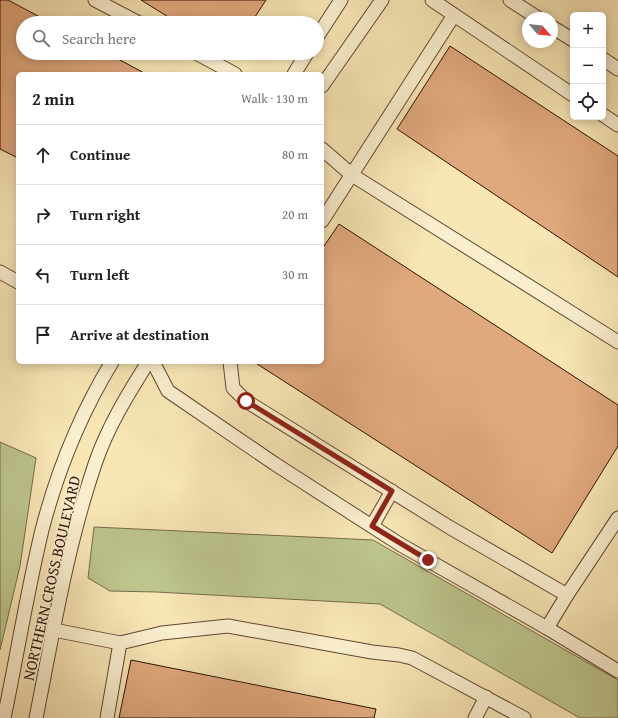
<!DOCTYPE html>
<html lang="en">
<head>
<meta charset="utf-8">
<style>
  :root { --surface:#fff; --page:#f2f2f2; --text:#222; --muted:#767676; --line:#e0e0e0 }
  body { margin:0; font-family:"Gentium Book Plus",serif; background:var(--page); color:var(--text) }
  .controls { position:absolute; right:12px; top:12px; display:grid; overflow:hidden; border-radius:6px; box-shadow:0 2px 10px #0003 }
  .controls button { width:36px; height:36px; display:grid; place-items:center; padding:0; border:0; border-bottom:1px solid var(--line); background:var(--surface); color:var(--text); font:20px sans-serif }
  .compass { position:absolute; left:522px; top:12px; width:36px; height:36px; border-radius:50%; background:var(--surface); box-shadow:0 2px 10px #0003; rotate:118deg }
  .stop { position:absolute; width:12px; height:12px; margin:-9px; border:3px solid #8f2418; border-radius:50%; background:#fff }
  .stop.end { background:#8f2418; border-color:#fff; box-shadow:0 1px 4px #0008 }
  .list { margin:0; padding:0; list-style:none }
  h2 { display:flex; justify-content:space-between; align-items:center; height:52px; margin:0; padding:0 16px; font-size:17px }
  h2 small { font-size:13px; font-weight:400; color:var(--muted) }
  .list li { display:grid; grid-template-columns:26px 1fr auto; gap:12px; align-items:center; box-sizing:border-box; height:60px; padding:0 16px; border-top:1px solid var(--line) }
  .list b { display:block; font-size:15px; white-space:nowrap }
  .list em { font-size:13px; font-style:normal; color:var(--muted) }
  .icon { flex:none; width:22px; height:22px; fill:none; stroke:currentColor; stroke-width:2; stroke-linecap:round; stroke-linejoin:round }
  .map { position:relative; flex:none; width:618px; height:718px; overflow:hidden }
  .search { position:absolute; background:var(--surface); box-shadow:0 2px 10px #0003; left:16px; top:16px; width:308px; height:44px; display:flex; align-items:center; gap:10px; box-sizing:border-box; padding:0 14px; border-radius:22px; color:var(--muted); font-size:15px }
  .panel { position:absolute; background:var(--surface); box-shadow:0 2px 10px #0003; left:16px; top:72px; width:308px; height:292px; border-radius:6px }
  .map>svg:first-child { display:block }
  .green { fill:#bdc58d; stroke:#766b49 }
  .building { fill:#e0a87d; stroke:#301105 }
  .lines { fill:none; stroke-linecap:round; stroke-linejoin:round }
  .minor-casing { stroke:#624631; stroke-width:15 }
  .minor { stroke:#faefcf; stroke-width:13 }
  .route { stroke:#8f2418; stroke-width:5 }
  .labels { text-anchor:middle; stroke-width:3.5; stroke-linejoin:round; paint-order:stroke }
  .street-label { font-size:16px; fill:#301105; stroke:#faefcf }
</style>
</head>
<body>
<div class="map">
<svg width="618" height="718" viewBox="0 0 618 718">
  <rect width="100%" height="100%" fill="#f8e6b5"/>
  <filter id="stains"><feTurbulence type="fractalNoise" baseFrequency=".005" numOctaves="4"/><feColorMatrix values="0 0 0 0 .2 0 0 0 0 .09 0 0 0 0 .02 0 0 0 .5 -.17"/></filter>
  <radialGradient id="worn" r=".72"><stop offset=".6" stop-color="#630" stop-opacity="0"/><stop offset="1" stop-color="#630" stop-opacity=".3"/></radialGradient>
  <g class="green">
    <path d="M0 442 36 458 20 566 0 650Z"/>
    <path d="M94 527 373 540 618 680V718H580L380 604 156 592 110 591 88 578Z"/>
  </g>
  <g class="building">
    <path d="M0 0H8L51 23H23V53H107L146 74H18V158L0 149Z"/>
    <path d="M141 0H266L251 23H178Z"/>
    <path d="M450 46 618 156V277L397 129Z"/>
    <path d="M339 224 618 405V446L552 553 254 362H322V249Z"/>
    <path d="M131 660 376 709 374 718H119Z"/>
  </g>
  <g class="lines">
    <g class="minor-casing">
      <g id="minor">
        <path d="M95 0 139 23"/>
        <path d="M432 0 573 95"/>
        <path d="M510 0 538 18"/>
        <path d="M552 27 573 40"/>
        <path d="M317 37 341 0"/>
        <path d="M196 53 235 74"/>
        <path d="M603 59 618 69"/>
        <path d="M294 74 307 53"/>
        <path d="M322 86 382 0"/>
        <path d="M603 115 618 125"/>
        <path d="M322 149 352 175 618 342"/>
        <path d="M322 221 454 15"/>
        <path d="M0 272 18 282"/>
        <path d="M153 362 168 391 275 464 401 545 547 628 618 671"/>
        <path d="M230 362 233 388 246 401 449 527 567 595 547 628"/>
        <path d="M372 526 392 491"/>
        <path d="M567 595 618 518"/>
        <path d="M54 630 120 643 162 633 228 626 372 652 399 655 412 658 524 718"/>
        <path d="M4 718C17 656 27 592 42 530 57 472 81 413 112 362"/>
        <path d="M36 718C53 633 67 546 95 464 107 428 128 394 148 362"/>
        <path d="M107 718 120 643"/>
        <path d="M475 718 486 697"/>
      </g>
    </g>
    <use href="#minor" class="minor"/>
  </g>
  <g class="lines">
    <path class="route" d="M246 401 392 491 372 526 428 560"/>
  </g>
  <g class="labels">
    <g class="street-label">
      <text transform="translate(51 578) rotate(-77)" y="6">NORTHERN CROSS BOULEVARD</text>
    </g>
  </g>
  <rect width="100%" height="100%" filter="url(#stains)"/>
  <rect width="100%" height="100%" fill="url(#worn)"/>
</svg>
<div class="controls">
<button>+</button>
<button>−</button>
<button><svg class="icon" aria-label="locate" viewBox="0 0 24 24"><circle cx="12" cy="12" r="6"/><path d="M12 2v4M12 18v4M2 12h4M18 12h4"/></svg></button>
</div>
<svg class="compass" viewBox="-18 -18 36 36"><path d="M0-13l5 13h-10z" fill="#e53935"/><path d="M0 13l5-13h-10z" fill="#767676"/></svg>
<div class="stop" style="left:246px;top:401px"></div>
<div class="stop end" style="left:428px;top:560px"></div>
<div class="search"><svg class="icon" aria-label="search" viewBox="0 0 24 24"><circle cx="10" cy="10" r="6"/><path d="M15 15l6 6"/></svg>Search here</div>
<section class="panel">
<h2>2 min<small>Walk · 130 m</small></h2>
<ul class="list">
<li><svg class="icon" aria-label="ahead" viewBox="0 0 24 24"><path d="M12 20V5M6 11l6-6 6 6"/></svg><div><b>Continue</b></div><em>80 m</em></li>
<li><svg class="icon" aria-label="right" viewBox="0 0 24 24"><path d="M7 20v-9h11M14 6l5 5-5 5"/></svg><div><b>Turn right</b></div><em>20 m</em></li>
<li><svg class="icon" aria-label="left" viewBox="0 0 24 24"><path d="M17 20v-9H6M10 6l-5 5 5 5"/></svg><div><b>Turn left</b></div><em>30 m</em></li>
<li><svg class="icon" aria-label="arrive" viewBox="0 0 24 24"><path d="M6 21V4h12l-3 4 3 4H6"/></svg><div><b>Arrive at destination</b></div></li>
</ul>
</section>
</div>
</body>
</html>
